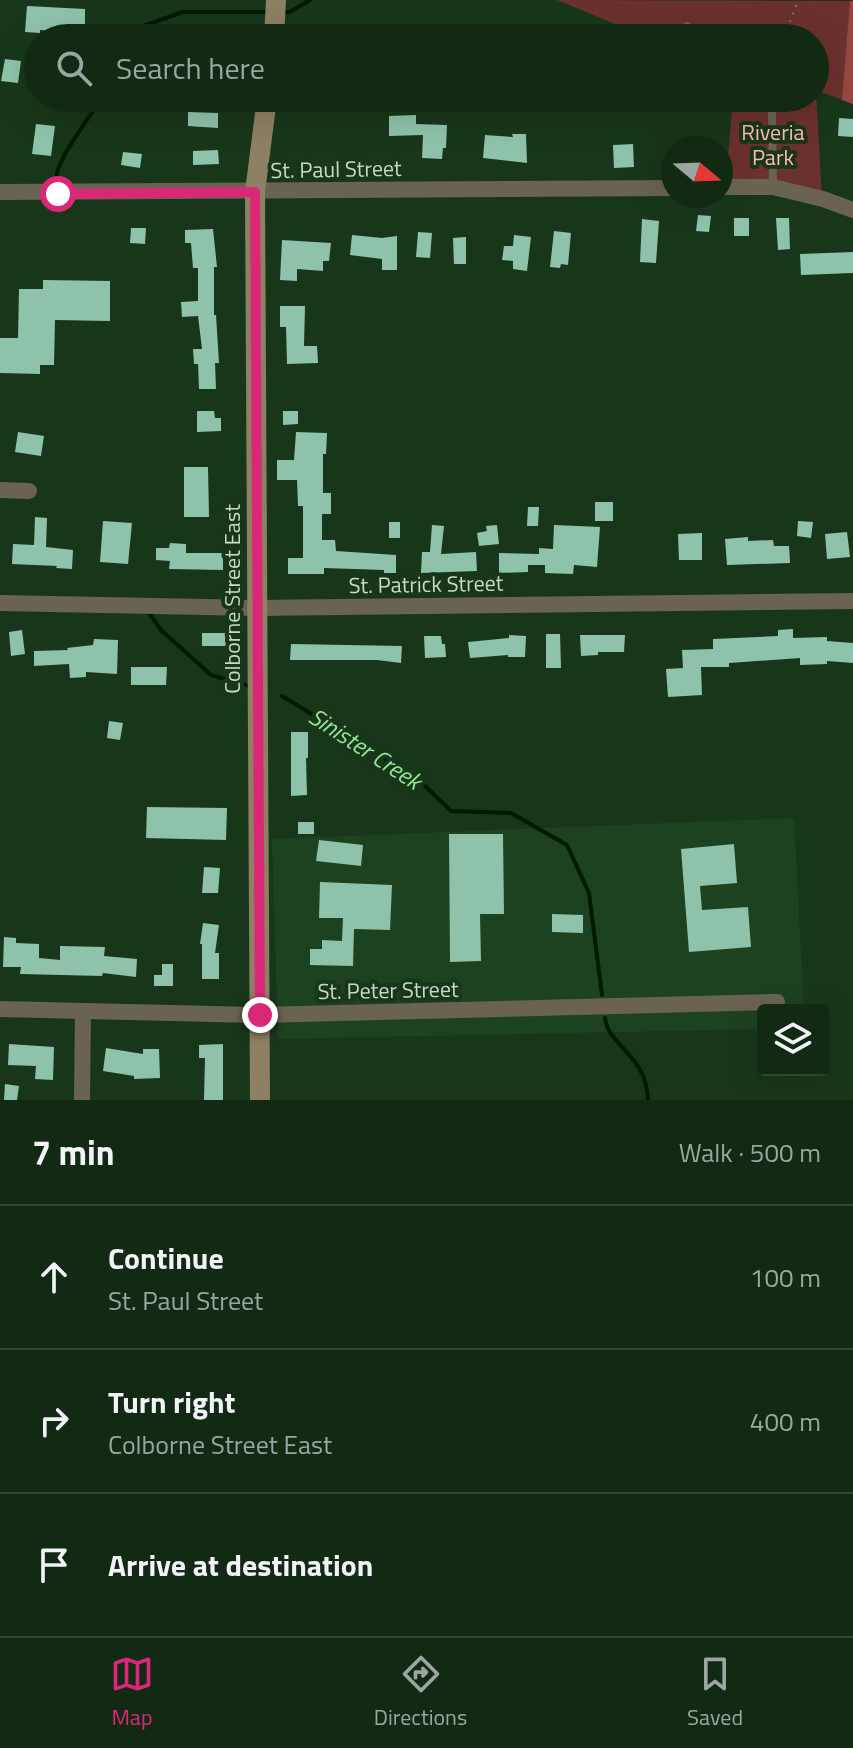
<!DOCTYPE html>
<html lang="en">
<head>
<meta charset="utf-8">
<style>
  :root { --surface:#122914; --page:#1b311d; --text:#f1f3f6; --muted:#9ca6a0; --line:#314534; --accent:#db2777 }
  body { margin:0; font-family:"Titillium Web",sans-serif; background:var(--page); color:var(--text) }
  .controls { position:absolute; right:24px; bottom:24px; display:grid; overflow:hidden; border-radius:8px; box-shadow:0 8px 32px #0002 }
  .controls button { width:72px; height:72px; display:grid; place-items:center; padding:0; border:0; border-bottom:2px solid var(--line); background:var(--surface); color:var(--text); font:40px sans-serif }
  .compass { position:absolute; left:661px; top:136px; width:72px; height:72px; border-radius:50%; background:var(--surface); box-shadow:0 8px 32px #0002; rotate:109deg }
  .stop { position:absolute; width:24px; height:24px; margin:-18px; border:6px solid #db2777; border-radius:50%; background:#fff }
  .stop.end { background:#db2777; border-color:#fff; box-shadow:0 2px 8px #0008 }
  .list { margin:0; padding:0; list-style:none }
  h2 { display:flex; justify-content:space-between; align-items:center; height:104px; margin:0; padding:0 32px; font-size:34px }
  h2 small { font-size:26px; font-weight:400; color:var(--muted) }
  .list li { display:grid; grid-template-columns:52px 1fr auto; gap:24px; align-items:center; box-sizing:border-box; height:144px; padding:0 32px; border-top:2px solid var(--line) }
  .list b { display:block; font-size:30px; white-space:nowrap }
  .list p { margin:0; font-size:26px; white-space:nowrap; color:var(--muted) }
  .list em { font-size:26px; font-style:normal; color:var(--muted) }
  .icon { flex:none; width:44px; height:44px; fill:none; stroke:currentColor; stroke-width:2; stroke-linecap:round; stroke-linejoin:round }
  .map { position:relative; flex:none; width:853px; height:1100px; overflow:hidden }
  .search { position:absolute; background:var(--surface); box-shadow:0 8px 32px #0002; left:24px; right:24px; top:24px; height:88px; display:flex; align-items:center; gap:20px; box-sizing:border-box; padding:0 28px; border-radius:44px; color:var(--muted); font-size:30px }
  .sheet { height:536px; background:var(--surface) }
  nav { display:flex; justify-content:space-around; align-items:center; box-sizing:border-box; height:112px; border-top:2px solid var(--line); background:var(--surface); font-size:22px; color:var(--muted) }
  nav a { display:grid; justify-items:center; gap:4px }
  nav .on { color:var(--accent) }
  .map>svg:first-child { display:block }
  .built { fill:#1d4220 }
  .green { fill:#6b312d }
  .forest { fill:#954743 }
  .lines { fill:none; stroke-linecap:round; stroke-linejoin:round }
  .stream { stroke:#001a01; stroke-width:4 }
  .building { fill:#8fc2ab }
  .path { stroke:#637d64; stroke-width:2; stroke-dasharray:2 6; stroke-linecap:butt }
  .service { stroke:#6b6352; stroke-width:8 }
  .minor { stroke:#6b6352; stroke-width:16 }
  .secondary { stroke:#8d8064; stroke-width:20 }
  .route { stroke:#db2777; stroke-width:10 }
  .labels { text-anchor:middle; stroke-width:8; stroke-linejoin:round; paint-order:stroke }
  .park-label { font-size:22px; fill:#feb9b2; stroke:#18371a }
  .street-label { font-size:22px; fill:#c7d9c7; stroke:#18371a }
  .water-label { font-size:24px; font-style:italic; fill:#94e696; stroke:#18371a }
</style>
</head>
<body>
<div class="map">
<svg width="853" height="1100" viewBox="0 0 853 1100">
  <rect width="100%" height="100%" fill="#18371a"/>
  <path class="built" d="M794 818 804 1010H763V1029L278 1039 272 839Z"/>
  <path class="green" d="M557 0 853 1V104L816 90 822 199 725 189 733 98H815V38H649Z"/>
  <path class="forest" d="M850 1H853V104L842 100Z"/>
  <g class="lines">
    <g class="stream">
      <path d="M281 12H290L310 0"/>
      <path d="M131 38 135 29 183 12H268"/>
      <path d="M56 182C54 161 89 120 101 98"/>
      <path d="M147 610 161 630 211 675 253 687"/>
      <path d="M282 696 417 778 451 811 511 813 567 845 589 893 602 995"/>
      <path d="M605 1018C608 1046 647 1055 648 1100"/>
    </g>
  </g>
  <g class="building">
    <path d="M27 6 85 9V38H68L69 32 40 30V33L25 32Z"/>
    <path d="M5 59 21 61 18 83 1 81Z"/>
    <path d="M188 112 218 113V128L188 126Z"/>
    <path d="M416 115V124L447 125 446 148H443L442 159 422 158 423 135 389 136V116Z"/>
    <path d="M839 118 853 119V137L838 136Z"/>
    <path d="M36 124 55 126 51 156 32 154Z"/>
    <path d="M512 134H526L527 163 483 158 485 135 513 137Z"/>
    <path d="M633 144 634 167 614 168 613 145Z"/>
    <path d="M218 150 219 164 193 165V151Z"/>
    <path d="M123 152 142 154 140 168 121 165Z"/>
    <path d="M698 215 711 216 709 232 696 231Z"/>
    <rect x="734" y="218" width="15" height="18"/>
    <path d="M776 218H789L790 249 778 250Z"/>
    <path d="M642 219 659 221 656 263 640 262Z"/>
    <path d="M131 228H146L145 244 130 243Z"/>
    <path d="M213 229 217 267H214V315H216L219 363H215L216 389H199L198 364H194L193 349H202L198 316 182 317 181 302 198 301V268H193L191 243H185V230Z"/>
    <path d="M554 231 571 233 568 265 561 264 560 268 550 267Z"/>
    <path d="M418 232 432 233 430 258 416 257Z"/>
    <path d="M352 235 382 238 397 236V270H382V259L350 255Z"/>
    <path d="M514 235 531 237 527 271 513 269V261L502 260 504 246H513Z"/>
    <path d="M466 237V264H454L453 238Z"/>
    <path d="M282 240 331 243 329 261H323V271L297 269V281L280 280Z"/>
    <path d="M853 252V273L801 275 800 254Z"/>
    <path d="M43 280 110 281V321L55 320 54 365H40V374L0 373V338H18L19 289H43Z"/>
    <path d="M280 306H305L304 346H317L318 363 287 364 286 327H280Z"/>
    <path d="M197 411H214L215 418H221V431L197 432Z"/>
    <path d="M283 411H298V424L283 425Z"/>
    <path d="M18 432 44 436 41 456 15 452Z"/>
    <path d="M296 432 327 433 326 454H323V493H331V514H322V540H335L336 551 396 555V573H384V570L324 568V574H288V558H303V506H298L297 480H277V460H294Z"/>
    <path d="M184 467H208L209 517H184Z"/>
    <rect x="595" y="502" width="18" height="19"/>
    <path d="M528 507H539L538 526H527Z"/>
    <path d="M35 517 47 518 46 547 73 550 72 569 56 568 57 566 12 564 13 544 34 545Z"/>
    <path d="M103 521 132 523 128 564 100 562Z"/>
    <path d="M798 521 813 522 811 538 797 536Z"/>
    <rect x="389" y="522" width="11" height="16"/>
    <path d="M432 525 444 526 441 554 476 552 477 571 421 573 422 552H430Z"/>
    <path d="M497 525 499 544 479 546 477 533 487 531 486 526Z"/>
    <path d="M554 525 600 527 597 567 574 565 573 574 545 573V565H528V572L499 573V553L539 554V548L553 549Z"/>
    <path d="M847 532 850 557 827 559 825 534Z"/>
    <path d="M702 533V560H679L678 534Z"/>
    <path d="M748 537V541L773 540 774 546H789L790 563 727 565 725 539Z"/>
    <path d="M170 543 186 544V553H223V570L169 569 170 561 156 560V548H169Z"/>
    <path d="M793 629V638L827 637V641L853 643V663L827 661V664L800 665V658L729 663V667H701L702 695 668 697 666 669 683 668 682 650 713 649V639L778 636V630Z"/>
    <path d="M22 630 25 654 11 656 9 632Z"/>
    <rect x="202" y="633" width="26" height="13"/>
    <path d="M546 634H560L561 668H546Z"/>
    <path d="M509 635 526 636 525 657H508V655L470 658 468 642 509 638Z"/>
    <path d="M580 635H625L624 652H598V655L581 656Z"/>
    <path d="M424 636H441L442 644H445L446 657 425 658Z"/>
    <path d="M94 639 118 640 117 674 86 672V677L70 678 69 664 34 666V651L68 650 67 648 93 645Z"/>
    <path d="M291 644 402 646 401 663 377 660H290Z"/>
    <path d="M131 667H167L166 685H131Z"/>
    <path d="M109 721 123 723 120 740 107 738Z"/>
    <path d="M291 732H308V758H306L307 795 291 796Z"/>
    <path d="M147 807 227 808 226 840 146 838Z"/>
    <rect x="298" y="822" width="16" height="12"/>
    <path d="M449 834H503L504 914H480L481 961 450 962Z"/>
    <path d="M319 840 363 845 361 866 316 861Z"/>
    <path d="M734 844 737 883 700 886 702 910 748 907 751 947 689 952 681 849Z"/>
    <path d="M204 867 220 868 218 893H202Z"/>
    <path d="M320 882 392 885 390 930 354 929 353 966 310 965V949H322V940L342 941 343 918H319Z"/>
    <path d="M552 914 583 915V933L552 932Z"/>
    <path d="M203 923 219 925 215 953H219V979H202V944H200Z"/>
    <path d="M4 937 16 938V943L39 944V958L60 960V946L105 947 104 956 137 959 136 977 103 973 102 976 20 974 21 967H3Z"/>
    <path d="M162 964H173V986H154V975H162Z"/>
    <path d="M9 1044 54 1047 53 1080 35 1079 36 1066 8 1065Z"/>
    <path d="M223 1044V1100H204L205 1058H199V1045Z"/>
    <path d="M106 1048 143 1054V1049H159L160 1078 134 1079V1076L103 1071Z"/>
    <path d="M5 1084 19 1086 17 1100H4Z"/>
  </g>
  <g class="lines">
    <path class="path" d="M790 22 798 0"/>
    <g class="service">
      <path d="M687 26 696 38"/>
      <path d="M766 98 772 113 773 187"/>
    </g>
    <g class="minor">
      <path d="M721 187H773L823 199 853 210"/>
      <path d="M0 192 673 188"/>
      <path d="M0 490 29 491"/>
      <path d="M0 603 256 608 853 601"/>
      <path d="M0 1009 260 1015 777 1002"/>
      <path d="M82 1100 83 1011"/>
    </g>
    <g class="secondary">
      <path d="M274 38 276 0"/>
      <path d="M260 1100 255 192 267 98"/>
    </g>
  </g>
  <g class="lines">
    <path class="route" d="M58 194 255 192 260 1015"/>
  </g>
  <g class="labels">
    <g class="park-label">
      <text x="773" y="140">Riveria<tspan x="773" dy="25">Park</tspan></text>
    </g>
    <g class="street-label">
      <text transform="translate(336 169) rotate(-1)" y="8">St. Paul Street</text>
      <text transform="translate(426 584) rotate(-1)" y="8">St. Patrick Street</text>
      <text transform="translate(232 599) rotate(-90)" y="8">Colborne Street East</text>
      <text transform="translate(388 990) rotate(-1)" y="8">St. Peter Street</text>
    </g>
    <g class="water-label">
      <text transform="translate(365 749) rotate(33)" y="8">Sinister Creek</text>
    </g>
  </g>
</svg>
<div class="controls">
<button><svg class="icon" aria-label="layers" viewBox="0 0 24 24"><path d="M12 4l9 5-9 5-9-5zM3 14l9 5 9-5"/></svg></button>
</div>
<svg class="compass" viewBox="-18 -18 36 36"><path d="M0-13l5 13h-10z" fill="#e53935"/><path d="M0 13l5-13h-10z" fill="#9ca6a0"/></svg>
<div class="stop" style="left:58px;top:194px"></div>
<div class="stop end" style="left:260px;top:1015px"></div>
<div class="search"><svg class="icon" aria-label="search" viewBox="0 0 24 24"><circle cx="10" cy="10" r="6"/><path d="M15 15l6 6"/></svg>Search here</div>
</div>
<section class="sheet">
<h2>7 min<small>Walk · 500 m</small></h2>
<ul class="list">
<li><svg class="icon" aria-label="ahead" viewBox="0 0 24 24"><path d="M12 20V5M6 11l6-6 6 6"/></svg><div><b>Continue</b><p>St. Paul Street</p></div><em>100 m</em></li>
<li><svg class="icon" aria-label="right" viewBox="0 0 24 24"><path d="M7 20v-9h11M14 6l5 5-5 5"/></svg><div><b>Turn right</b><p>Colborne Street East</p></div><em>400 m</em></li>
<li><svg class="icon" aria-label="arrive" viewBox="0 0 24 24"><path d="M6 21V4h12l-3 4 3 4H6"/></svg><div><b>Arrive at destination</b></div></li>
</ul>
</section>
<nav>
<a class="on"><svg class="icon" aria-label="map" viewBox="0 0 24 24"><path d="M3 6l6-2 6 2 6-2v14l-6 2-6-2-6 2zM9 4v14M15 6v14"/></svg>Map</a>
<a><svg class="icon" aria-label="directions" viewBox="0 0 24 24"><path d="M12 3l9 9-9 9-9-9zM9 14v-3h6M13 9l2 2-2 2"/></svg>Directions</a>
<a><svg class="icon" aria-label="saved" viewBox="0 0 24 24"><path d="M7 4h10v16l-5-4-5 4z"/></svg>Saved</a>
</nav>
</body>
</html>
